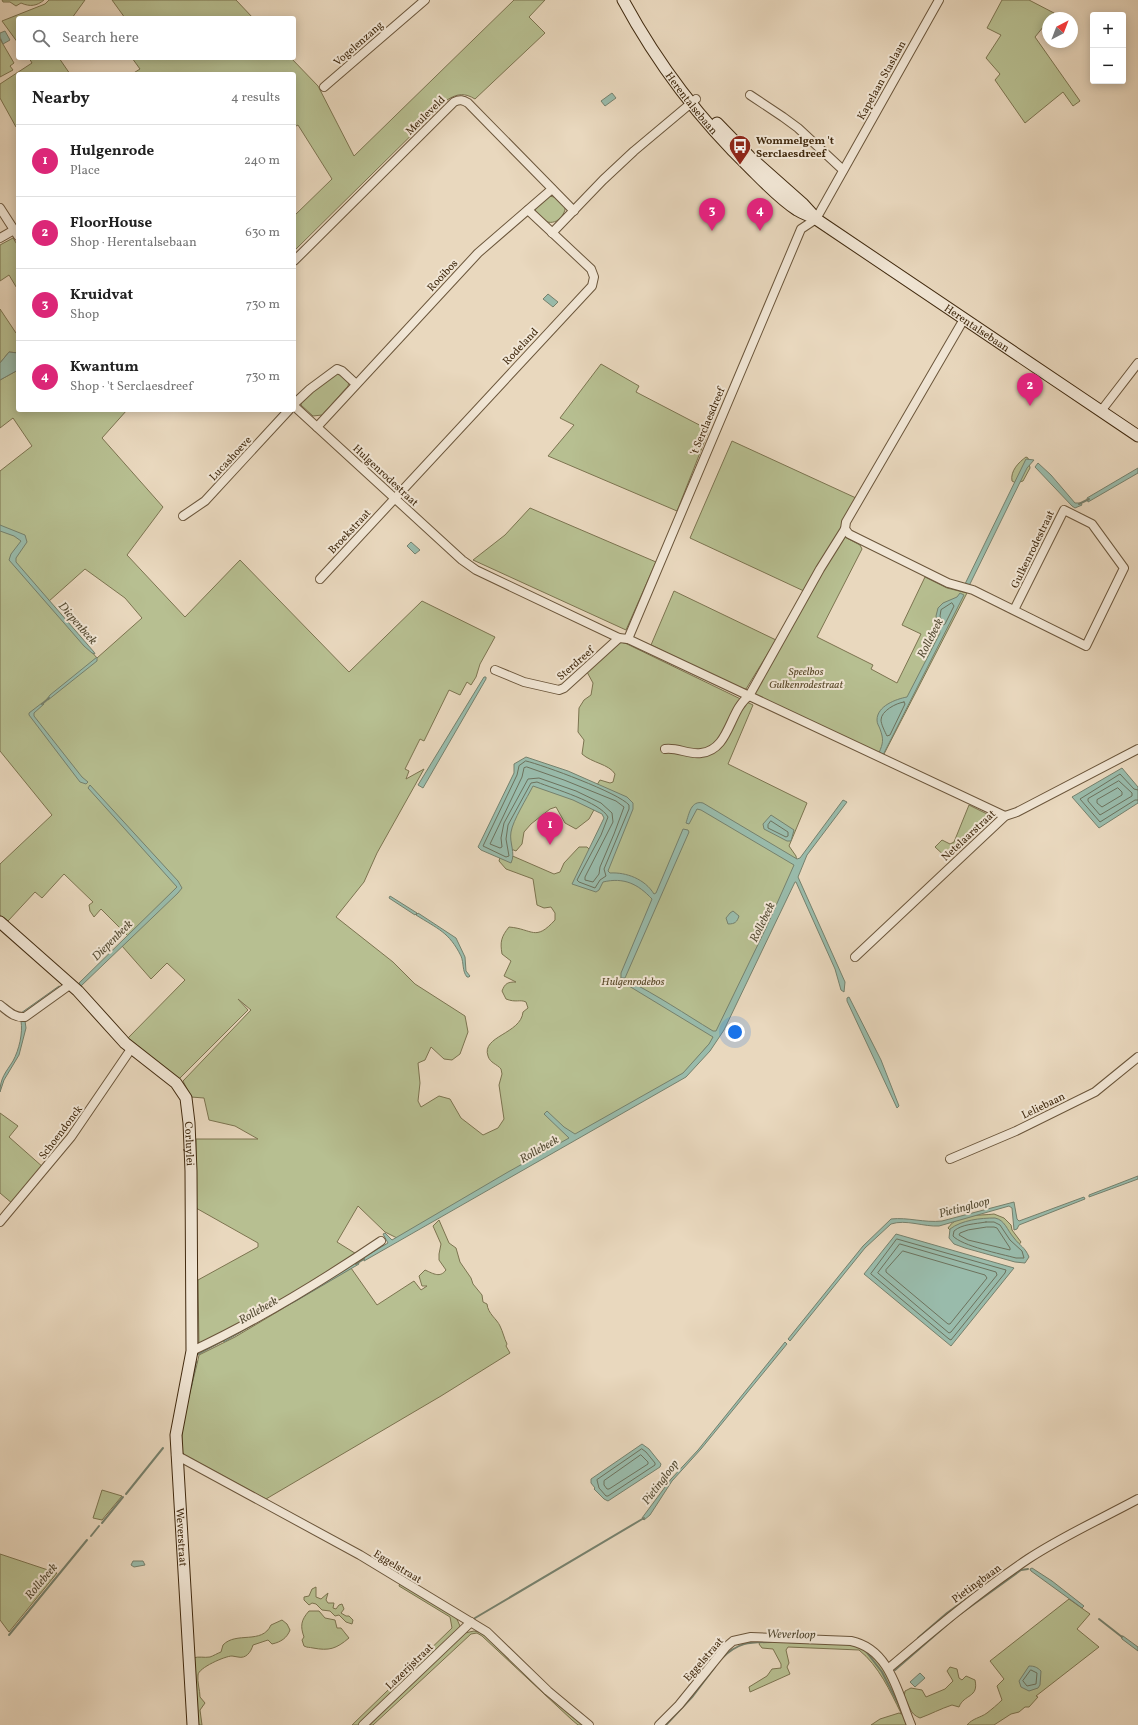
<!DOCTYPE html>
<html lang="en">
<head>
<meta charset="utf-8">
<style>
  :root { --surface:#fff; --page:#f6f6f6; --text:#222; --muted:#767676; --line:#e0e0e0; --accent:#db2777 }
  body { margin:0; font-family:Vollkorn,serif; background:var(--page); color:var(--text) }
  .controls { position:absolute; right:12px; top:12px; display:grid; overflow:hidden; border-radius:4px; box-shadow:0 2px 10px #0003 }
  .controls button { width:36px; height:36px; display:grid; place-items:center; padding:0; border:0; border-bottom:1px solid var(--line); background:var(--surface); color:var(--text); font:20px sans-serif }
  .compass { position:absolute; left:1042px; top:12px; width:36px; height:36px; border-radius:50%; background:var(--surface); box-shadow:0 2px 10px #0003; rotate:42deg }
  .you { position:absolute; left:735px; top:1032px; width:14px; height:14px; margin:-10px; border:3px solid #fff; border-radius:50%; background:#1a73e8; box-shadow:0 0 0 6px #1a73e833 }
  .badge { display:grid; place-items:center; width:26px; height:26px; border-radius:50%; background:var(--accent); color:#fff; font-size:13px; font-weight:700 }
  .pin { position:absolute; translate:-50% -33px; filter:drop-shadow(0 1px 2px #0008) }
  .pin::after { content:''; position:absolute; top:21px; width:14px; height:12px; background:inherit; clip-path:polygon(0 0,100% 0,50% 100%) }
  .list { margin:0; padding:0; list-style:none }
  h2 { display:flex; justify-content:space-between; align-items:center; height:52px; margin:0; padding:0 16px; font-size:17px }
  h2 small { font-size:13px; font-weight:400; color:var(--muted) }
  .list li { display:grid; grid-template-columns:26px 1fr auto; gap:12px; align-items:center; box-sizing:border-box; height:72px; padding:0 16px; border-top:1px solid var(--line) }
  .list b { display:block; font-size:15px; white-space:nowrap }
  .list p { margin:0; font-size:13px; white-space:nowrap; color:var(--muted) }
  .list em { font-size:13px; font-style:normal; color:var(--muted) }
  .icon { flex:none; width:22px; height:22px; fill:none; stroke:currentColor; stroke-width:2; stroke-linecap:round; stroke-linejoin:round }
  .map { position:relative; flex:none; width:1138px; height:1725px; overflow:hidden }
  .search { position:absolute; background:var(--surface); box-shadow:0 2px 10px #0003; left:16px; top:16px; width:280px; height:44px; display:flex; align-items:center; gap:10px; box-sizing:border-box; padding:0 14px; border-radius:4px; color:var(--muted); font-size:15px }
  .panel { position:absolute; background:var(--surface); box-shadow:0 2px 10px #0003; left:16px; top:72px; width:280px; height:340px; border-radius:4px }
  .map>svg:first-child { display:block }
  .green { fill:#b7bf91; stroke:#7c7450; fill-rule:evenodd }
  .water { fill:#99bbab; stroke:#76816d }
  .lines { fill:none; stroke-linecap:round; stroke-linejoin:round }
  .shore { stroke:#6d725d; stroke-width:1 }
  .stream { stroke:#76816d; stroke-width:2 }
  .street-casing { stroke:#6b563b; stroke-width:10 }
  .secondary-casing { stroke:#412a0f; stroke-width:13 }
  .street { stroke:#f1e6d5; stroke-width:8 }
  .secondary { stroke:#f1e6d5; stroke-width:11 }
  .labels { text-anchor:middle; stroke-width:4; stroke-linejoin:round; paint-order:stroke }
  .street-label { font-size:11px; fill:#412a0f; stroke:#f1e6d5 }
  .poi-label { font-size:11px; font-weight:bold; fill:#412a0f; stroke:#f1e6d5; text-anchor:start }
  .park-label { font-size:11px; font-style:italic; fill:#594829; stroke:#f1e6d5 }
  .water-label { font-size:12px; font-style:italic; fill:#574e36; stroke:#f1e6d5 }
</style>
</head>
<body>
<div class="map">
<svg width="1138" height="1725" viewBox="0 0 1138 1725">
  <rect width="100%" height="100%" fill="#e9d8be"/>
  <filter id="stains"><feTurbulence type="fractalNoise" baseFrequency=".005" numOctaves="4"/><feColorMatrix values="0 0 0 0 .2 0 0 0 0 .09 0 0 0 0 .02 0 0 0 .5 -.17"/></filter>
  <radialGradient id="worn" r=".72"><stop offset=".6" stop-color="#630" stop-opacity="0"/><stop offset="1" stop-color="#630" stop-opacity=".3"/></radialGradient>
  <g class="green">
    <path d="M2 0H44C37 6 30 7 21 3L16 6 10 2H3Z"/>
    <path d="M49 0H85L72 18H18V43L2 21 45 4Z"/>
    <path d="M112 0H236L253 18H125Z"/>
    <path d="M514 0H545L529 17 545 33 475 99C465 93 458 93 447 100L294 251V216L332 179 298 125 294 127V74H132L140 69 132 58H291L318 86 354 156Z"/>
    <path d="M1002 0H1029L1054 13 1050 18H1048V21L1035 37 1080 101 1073 106 1063 92 1025 123 995 80 1000 74 986 58 1001 35 987 28Z"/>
    <path d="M0 39 14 63 10 66 13 70 0 77Z"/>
    <path d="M29 58H59L70 74H18V126L16 127 0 98V84L32 63Z"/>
    <path d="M549 196 554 197 565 207V210C559 227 542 226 535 210V207Z"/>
    <path d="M13 238 18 246V290L9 275 0 281V245Z"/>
    <path d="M0 309 16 333 18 334V353L9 352 0 363Z"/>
    <path d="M601 364 639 386 636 392 709 430 677 511 548 456 574 425 560 418Z"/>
    <path d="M18 370V410H127L102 438 163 507 127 555 185 617 240 560 349 672 422 601 495 637 480 664 476 677 471 685 467 682 460 695 449 690 424 741 420 739 405 769 409 771 406 779 424 769 377 853 364 882 336 917 393 962 415 984 465 1016 468 1032 460 1054 452 1060 444 1059 431 1047 425 1060 418 1063 420 1083 418 1101 421 1107 439 1096 450 1099 461 1118 483 1135 498 1128 504 1119 499 1085 502 1074 501 1069C497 1064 490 1063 488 1056 481 1036 521 1034 523 1012L528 1008 526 1002C520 999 516 1003 506 999L502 991C505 983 508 982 516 982L504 976 511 961 502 954C500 942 501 937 509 927 533 929 535 942 555 920V913L551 907 544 908 537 905 533 879 506 869 499 861 501 854H508L554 874 560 872 564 863 579 847H587L591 851 614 841 595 788 600 780 610 783 613 782 615 774C609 764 592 763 582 754L584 740 578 732 579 708 584 700 591 695 593 683 587 672 621 642 627 644 753 705 728 764 807 803 789 846 796 856 797 863 717 1035 677 1081 399 1239 385 1232 358 1206 337 1242 358 1255 199 1348 198 1280 258 1247V1243L196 1208V1139H258L235 1126 209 1120 204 1098 191 1097 183 1081 251 1010 238 999 248 1010 179 1079 128 1038 185 980 167 963 151 979 122 946 130 938 101 909 94 917 90 911 89 905 93 902 64 874 42 898 35 892 8 921 0 915V864L52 815 0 751V471L32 446 13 418 0 428V380ZM85 569 125 598 142 618 97 658 48 602Z"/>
    <path d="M336 372 349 382 348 386 322 415 313 416 301 405 302 400Z"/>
    <path d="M732 441 856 498 839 534 860 545 862 549 817 637 873 665 871 669 897 683 921 634 902 625 925 577 947 588 967 593 884 754 879 757 749 696 806 592 690 538Z"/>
    <path d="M1026 457 1028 458 1030 468 1023 481 1016 483 1012 481C1010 471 1019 462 1026 457Z"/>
    <path d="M530 508 656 562 626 630 473 560 505 535Z"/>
    <path d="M674 591 776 640 746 689H742L651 645Z"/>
    <path d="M543 782 595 808 589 819 576 829 565 823 556 807 550 809 531 824 524 832 522 844 516 851 506 847 503 830 532 784Z"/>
    <path d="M969 805 993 817 948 859 935 847 942 840 950 844 954 842Z"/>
    <path d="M0 1113 18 1126 9 1137 44 1168 13 1204 0 1193Z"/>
    <path d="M994 1214 1004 1218 1011 1225 1012 1230 1021 1242 1018 1246 952 1232 948 1228C958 1213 979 1216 994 1214Z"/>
    <path d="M439 1220 449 1243 456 1248 460 1262 471 1278 473 1284 482 1295 483 1302 487 1304C488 1314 497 1319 500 1326 503 1332 504 1338 507 1344L506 1346 510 1353 441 1396 266 1499 183 1454C176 1436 195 1376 199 1355L235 1337 351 1268 377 1305 414 1281 421 1290 427 1286H422L419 1276 425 1270C434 1274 440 1278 446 1270L439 1260V1254L441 1244 433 1226Z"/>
    <path d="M102 1490 122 1496 102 1520 93 1518Z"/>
    <path d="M0 1554 57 1573 9 1632 0 1620Z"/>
    <path d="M400 1583 456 1617 460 1626 458 1631 359 1725H352L452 1628 450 1617 399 1586Z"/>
    <path d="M316 1587V1597L321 1599 328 1593 326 1600 328 1603H334L333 1608 336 1609 339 1605 342 1604 344 1609 341 1613 346 1616H349L353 1620 352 1624 346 1622 339 1615 335 1616 330 1611 322 1610 316 1604 312 1603 309 1605 304 1600V1597L309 1596 312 1589Z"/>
    <path d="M1069 1599 1090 1614 1077 1629 1099 1647 1036 1696 1038 1697 1029 1707H1025L1019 1712 1011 1714 994 1725H967C973 1718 980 1718 987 1713 992 1709 997 1705 1002 1700L997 1686 1004 1679 990 1661Z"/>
    <path d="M309 1611H319L325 1618 335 1620 337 1628H341L349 1638C336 1649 329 1651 313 1648 309 1647 308 1648 304 1646L302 1640 304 1637C300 1626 301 1620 309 1611Z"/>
    <path d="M282 1620 287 1624 290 1630C287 1638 281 1642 272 1644L268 1640 253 1645C251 1652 246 1659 238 1657 236 1657 234 1656 232 1656 225 1656 198 1668 198 1675 197 1682 200 1690 200 1697L205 1703 200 1710 202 1725H195L193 1658C199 1656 204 1658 210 1657 213 1656 218 1653 221 1652L223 1645C236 1631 262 1645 271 1625Z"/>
    <path d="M474 1631 483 1633 584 1725H578L572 1720 482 1636 477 1633 471 1634 373 1725H368L465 1633Z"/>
    <path d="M761 1640 842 1643 860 1646 874 1656 888 1675 904 1712 901 1713C890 1691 879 1666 859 1650L788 1647 786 1650 789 1663 787 1667 790 1674 750 1692 749 1687 767 1676 772 1669 781 1668V1664L773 1649 762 1648 759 1644Z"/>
    <path d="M950 1667 957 1669 959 1678 962 1680 966 1676 975 1680C979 1698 964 1694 959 1707L952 1705C940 1709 931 1714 920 1718 909 1714 910 1705 904 1697L905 1691 911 1688 922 1690 926 1697 945 1689 953 1681 947 1671Z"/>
    <path d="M899 1713 904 1715 909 1725H871L880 1719Z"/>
  </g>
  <g class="water">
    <path d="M5 31 10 40 3 44 0 37V33Z"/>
    <path d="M612 93 616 98 605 106 601 101Z"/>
    <path d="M548 294 558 302 553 307 543 299Z"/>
    <path d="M9 352 18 353V370L0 380V363Z"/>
    <path d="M1026 459 1034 460 1027 468 969 586 965 584Z"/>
    <path d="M1038 463 1051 475 1075 503H1081L1082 505 1075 508 1072 506 1035 467Z"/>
    <path d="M1138 468V473L1088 502 1087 498Z"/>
    <path d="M0 525 25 535 27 542 16 558V562L94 652 95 654 92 653 84 646 9 560 11 554 21 541 14 536 0 531Z"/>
    <path d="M411 542 420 550 415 554 407 546Z"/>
    <path d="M960 593 964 595 883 755 879 753C883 743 884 740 880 729 879 726 877 724 877 720 877 706 896 699 907 697L940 633 936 616 938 608 943 603 957 597Z"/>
    <path d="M97 657V661L48 700 47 699 50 695Z"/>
    <path d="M484 677H486V679L423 788 418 785Z"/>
    <path d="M42 703 44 704 34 713V716L82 777 88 782 86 784 80 782 29 715V713Z"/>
    <path d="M526 757 568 771 627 797 633 803V809L608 871 610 873C626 872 645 879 654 894L656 893 683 829 688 830 689 832 625 978H621V973L652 899C638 884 624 877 603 882L599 890 596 892 572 884 604 818 602 814 573 800 533 786C527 798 513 820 511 832 509 843 516 853 511 863L481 850 478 847 514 773V764Z"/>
    <path d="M1122 768 1138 787V803L1099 828 1072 797Z"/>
    <path d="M90 785 178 881 182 888 178 893 81 986 79 983 177 887 88 788Z"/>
    <path d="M843 800 847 802 807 855 798 877 845 982 844 992 841 990 835 969 796 882H795L724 1030 710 1051 686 1077 364 1261V1257L388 1243 383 1234 385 1233 392 1240 508 1172 569 1138 544 1114 547 1111 564 1127 575 1134 683 1073 709 1044 713 1037 624 983V981L627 980C657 995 685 1014 713 1031H716L766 928 794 865 701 810 697 809 689 824 686 823C689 814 691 800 703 803L797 859 800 858Z"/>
    <path d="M771 815 794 830 791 841H787L764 829 763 824Z"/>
    <path d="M390 896 417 913 415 915 389 898Z"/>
    <path d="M733 911 739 916C737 922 735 924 728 924L726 918 730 913Z"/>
    <path d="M418 913 456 938 465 957 466 971 470 976 469 977H467C462 971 464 963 461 956 449 932 438 929 416 915Z"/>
    <path d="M59 986 61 987 24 1013H21Z"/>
    <path d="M849 997 881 1060 899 1106 897 1108 847 1001V998Z"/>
    <path d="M21 1021H25L26 1028 19 1055 4 1080 0 1092C0 1078 6 1072 13 1061 19 1050 23 1033 21 1021Z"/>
    <path d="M1138 1176V1179L1089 1197V1195Z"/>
    <path d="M1084 1197 1085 1199 1019 1225 1017 1229 1014 1230 1012 1208 1009 1206 939 1226C924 1227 906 1219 891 1224L865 1248 798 1331 790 1341 788 1339 863 1246 891 1219C908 1217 924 1223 942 1221L1014 1202 1017 1219 1019 1221Z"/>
    <path d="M995 1218C1005 1220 1007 1230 1014 1238 1020 1246 1025 1247 1029 1257L1025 1263 1015 1262 965 1248 954 1244 949 1238 950 1229C962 1220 980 1218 995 1218Z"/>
    <path d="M896 1234 1014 1268 951 1346 864 1274Z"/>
    <path d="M355 1262H358L359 1264 296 1301 273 1313Z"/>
    <path d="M270 1315 224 1342 223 1340Z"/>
    <path d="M785 1342 787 1344 701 1449 672 1481 650 1515 644 1520 642 1518 671 1479 698 1450Z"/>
    <path d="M642 1444 649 1449 661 1464 660 1467 608 1501 604 1499 594 1489 595 1488 591 1483V1479Z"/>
    <path d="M133 1561H143L145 1565 134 1567 131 1565Z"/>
    <path d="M1032 1568 1052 1581 1084 1606 1082 1608 1031 1571 1030 1569Z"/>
    <path d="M1121 1636H1123L1138 1647V1651L1122 1639Z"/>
    <path d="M1029 1666C1034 1666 1037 1667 1041 1671L1040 1685 1038 1688 1029 1691 1021 1687 1019 1681Z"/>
    <path d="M920 1673 925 1678 915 1687 910 1682Z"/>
  </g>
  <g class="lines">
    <g class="shore">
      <path d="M952 603 954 606 945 624 943 625 940 616 941 610Z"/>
      <path d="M904 702 905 704 890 735 887 736C885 732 881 724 881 720 881 711 896 703 904 702Z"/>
      <path d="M526 761C543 765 619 793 629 805V809L604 869 606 876 600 880 595 888 579 882 577 880 601 835 608 817C600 802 554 789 537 782L531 783 508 825 506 839 509 856 506 857 483 846 517 775 519 766Z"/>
      <path d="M527 767 564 780 616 801 624 807 614 834 600 867 599 874 593 882 585 880V877L613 822 612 813 601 803 576 791 539 778 528 779 504 823 501 838 502 847 500 848 490 844 522 777 524 768Z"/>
      <path d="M1119 781 1132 793V796L1100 815 1088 801V799Z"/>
      <path d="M1118 788 1122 792V795L1102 807 1097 803V800Z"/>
      <path d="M1138 790 1134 789 1120 774 1080 799 1100 822 1135 800H1138"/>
      <path d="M771 821 788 832V836L786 837 768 828V825Z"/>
      <path d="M986 1222H994L1000 1225 1010 1240 1022 1251 1024 1258H1016C1001 1254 962 1246 953 1236L954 1231C962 1224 975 1224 986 1222Z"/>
      <path d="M987 1227H994L997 1228 1010 1248V1250L968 1240 959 1235 960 1233 968 1230Z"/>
      <path d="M897 1239 1006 1270 1005 1273 951 1340 949 1339 871 1274Z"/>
      <path d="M900 1244 996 1272 997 1275 951 1332 949 1333 878 1273Z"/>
      <path d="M903 1251 985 1275 987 1278 950 1324H948L886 1272V1270Z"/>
      <path d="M642 1449 646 1452 655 1463V1465L608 1496H606L599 1488 597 1480Z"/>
      <path d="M641 1455 648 1462V1464L609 1489H607L604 1485V1481Z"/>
      <path d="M1031 1670 1037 1673 1036 1684 1027 1686 1023 1681Z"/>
    </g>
    <g class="stream">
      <path d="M1079 504 1089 499"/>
      <path d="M42 704 49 698"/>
      <path d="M356 1264 364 1259"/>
      <path d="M198 1354 224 1340"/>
      <path d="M191 1387 196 1362"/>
      <path d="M126 1494 163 1448"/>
      <path d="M102 1523 123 1497"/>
      <path d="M91 1536 99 1526"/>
      <path d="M475 1618 644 1518"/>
      <path d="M1099 1619 1122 1637"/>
      <path d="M9 1635 87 1540"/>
      <path d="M918 1638 947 1613 987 1584"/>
      <path d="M788 1642 811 1643"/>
      <path d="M865 1650 882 1672 902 1711"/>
      <path d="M721 1659C738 1642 749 1642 771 1642"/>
      <path d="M895 1670 956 1617 1021 1570 1028 1569"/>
      <path d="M666 1725 693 1696 715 1667"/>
    </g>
    <g class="street-casing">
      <g id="street">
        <path d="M324 87 425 0"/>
        <path d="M750 95 783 117 798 128 843 170"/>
        <path d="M0 208 18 236"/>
        <path d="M552 233 603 180 634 151 696 99"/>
        <path d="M0 238 14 230"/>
        <path d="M294 261 454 102C460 99 463 100 468 103L574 211"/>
        <path d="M294 404 310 389 337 369 342 371 356 384"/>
        <path d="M294 406 462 560 476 570 619 638 628 639 1005 816"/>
        <path d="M1101 411 1138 363"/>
        <path d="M317 427 478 253 552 189"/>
        <path d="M183 516 205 501 289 410"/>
        <path d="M845 529 849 534 948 583 973 590 1086 646 1124 568 1092 524 1064 510 1014 610"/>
        <path d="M320 579 592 286 594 277 591 269 528 210"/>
        <path d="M628 639 801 229 816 219 939 0"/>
        <path d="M495 670 524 682 559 690 564 688 619 638"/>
        <path d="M665 749C677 747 689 755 701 753 730 750 729 710 749 696L820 569 845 529 846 522 964 319"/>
        <path d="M855 957 1005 816 1017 812 1138 749"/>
        <path d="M0 1005C8 1011 14 1018 25 1017L71 984"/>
        <path d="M950 1159 1016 1131 1095 1092 1138 1057"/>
        <path d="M0 1222 71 1137 131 1049"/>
        <path d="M192 1351C256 1321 322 1281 381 1241"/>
        <path d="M176 1455 360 1555 487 1632 548 1691 589 1725"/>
        <path d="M889 1668C934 1630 979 1592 1028 1559 1063 1536 1101 1519 1138 1499"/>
        <path d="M363 1725 471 1622"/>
        <path d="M659 1725 679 1705 726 1647 733 1641 751 1637 851 1641C890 1649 898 1694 911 1725"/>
      </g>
    </g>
    <g class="secondary-casing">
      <g id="secondary">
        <path id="s1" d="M623 0C657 63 700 120 751 169 765 183 780 199 797 210 802 213 810 216 816 219L1138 436"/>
        <path d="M717 123 750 157 802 203 813 215"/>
        <path id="s2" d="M0 922 78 991 125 1043 176 1083 186 1098 189 1123 191 1171 192 1351 176 1435 193 1725"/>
      </g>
    </g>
    <use href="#street" class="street"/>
    <use href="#secondary" class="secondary"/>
  </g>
  <defs>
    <g id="bus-pin" transform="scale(1.15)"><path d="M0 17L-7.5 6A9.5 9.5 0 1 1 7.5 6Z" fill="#8f2418" stroke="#f1e6d5"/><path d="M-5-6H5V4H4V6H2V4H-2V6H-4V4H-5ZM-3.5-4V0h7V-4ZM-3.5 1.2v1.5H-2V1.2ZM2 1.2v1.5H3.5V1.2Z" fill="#fff"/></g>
  </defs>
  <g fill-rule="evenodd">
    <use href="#bus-pin" x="740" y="146"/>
  </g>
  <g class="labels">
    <g class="street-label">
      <text transform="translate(358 43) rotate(-41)" y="4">Vogelenzang</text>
      <text transform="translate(881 80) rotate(-61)" y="4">Kapelaan Staslaan</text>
      <text dy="4" stroke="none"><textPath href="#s1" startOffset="124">Herentalsebaan</textPath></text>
      <text transform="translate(425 115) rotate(-45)" y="4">Meuleveld</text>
      <text transform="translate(442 275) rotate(-47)" y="4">Rooibos</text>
      <text dy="4" stroke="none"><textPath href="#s1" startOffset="490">Herentalsebaan</textPath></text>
      <text transform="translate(520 346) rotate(-47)" y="4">Rodeland</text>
      <text transform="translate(707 421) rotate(-67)" y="4">'t Serclaesdreef</text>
      <text transform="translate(230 458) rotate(-47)" y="4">Lucashoeve</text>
      <text transform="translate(386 475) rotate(43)" y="4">Hulgenrodestraat</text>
      <text transform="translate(349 531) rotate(-47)" y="4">Broekstraat</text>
      <text transform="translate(1032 549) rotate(-64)" y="4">Gulkenrodestraat</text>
      <text transform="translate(575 663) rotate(-41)" y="4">Sterdreef</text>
      <text transform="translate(968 835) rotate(-43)" y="4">Netelaarstraat</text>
      <text transform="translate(1043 1105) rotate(-26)" y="4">Leliebaan</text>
      <text transform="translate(60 1132) rotate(-53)" y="4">Schoendonck</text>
      <text dy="4" stroke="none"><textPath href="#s2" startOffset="303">Corluylei</textPath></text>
      <text dy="4" stroke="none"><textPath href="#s2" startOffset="698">Weverstraat</textPath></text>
      <text transform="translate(398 1566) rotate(31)" y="4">Eggelstraat</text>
      <text transform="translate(976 1583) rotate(-36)" y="4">Pietingbaan</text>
      <text transform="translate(703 1659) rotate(-49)" y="4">Eggelstraat</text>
      <text transform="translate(409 1666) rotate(-44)" y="4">Lazerijstraat</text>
    </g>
    <g class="poi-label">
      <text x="756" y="144">Wommelgem 't<tspan x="756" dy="13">Serclaesdreef</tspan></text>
    </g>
    <g class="park-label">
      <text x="806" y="675">Speelbos<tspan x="806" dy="13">Gulkenrodestraat</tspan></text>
      <text x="633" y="985">Hulgenrodebos</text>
    </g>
    <g class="water-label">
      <text transform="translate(78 623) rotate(49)" y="4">Diepenbeek</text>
      <text transform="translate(930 638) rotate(-63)" y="4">Rollebeek</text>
      <text transform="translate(762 922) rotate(-64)" y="4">Rollebeek</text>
      <text transform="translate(112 940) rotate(-45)" y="4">Diepenbeek</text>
      <text transform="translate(539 1149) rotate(-30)" y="4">Rollebeek</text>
      <text transform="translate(964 1207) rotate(-15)" y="4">Pietingloop</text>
      <text transform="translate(258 1310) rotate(-30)" y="4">Rollebeek</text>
      <text transform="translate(660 1482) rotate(-53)" y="4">Pietingloop</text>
      <text transform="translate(41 1581) rotate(-50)" y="4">Rollebeek</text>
      <text transform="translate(791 1634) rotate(1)" y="4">Weverloop</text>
    </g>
  </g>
  <rect width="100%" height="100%" filter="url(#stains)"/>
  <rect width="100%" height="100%" fill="url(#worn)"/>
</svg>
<div class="controls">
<button>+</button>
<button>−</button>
</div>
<svg class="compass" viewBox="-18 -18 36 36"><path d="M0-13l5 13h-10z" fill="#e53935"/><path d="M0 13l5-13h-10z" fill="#767676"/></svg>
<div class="you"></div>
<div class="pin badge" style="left:550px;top:845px">1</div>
<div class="pin badge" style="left:1030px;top:406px">2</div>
<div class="pin badge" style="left:712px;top:231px">3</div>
<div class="pin badge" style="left:760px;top:231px">4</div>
<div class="search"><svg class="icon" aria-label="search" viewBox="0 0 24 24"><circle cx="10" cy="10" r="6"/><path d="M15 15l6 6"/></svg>Search here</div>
<section class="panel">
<h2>Nearby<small>4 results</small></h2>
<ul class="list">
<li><span class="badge">1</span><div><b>Hulgenrode</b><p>Place</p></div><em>240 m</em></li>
<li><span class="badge">2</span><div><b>FloorHouse</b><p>Shop · Herentalsebaan</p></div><em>630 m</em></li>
<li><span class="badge">3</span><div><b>Kruidvat</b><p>Shop</p></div><em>730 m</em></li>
<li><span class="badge">4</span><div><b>Kwantum</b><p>Shop · 't Serclaesdreef</p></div><em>730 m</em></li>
</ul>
</section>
</div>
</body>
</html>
